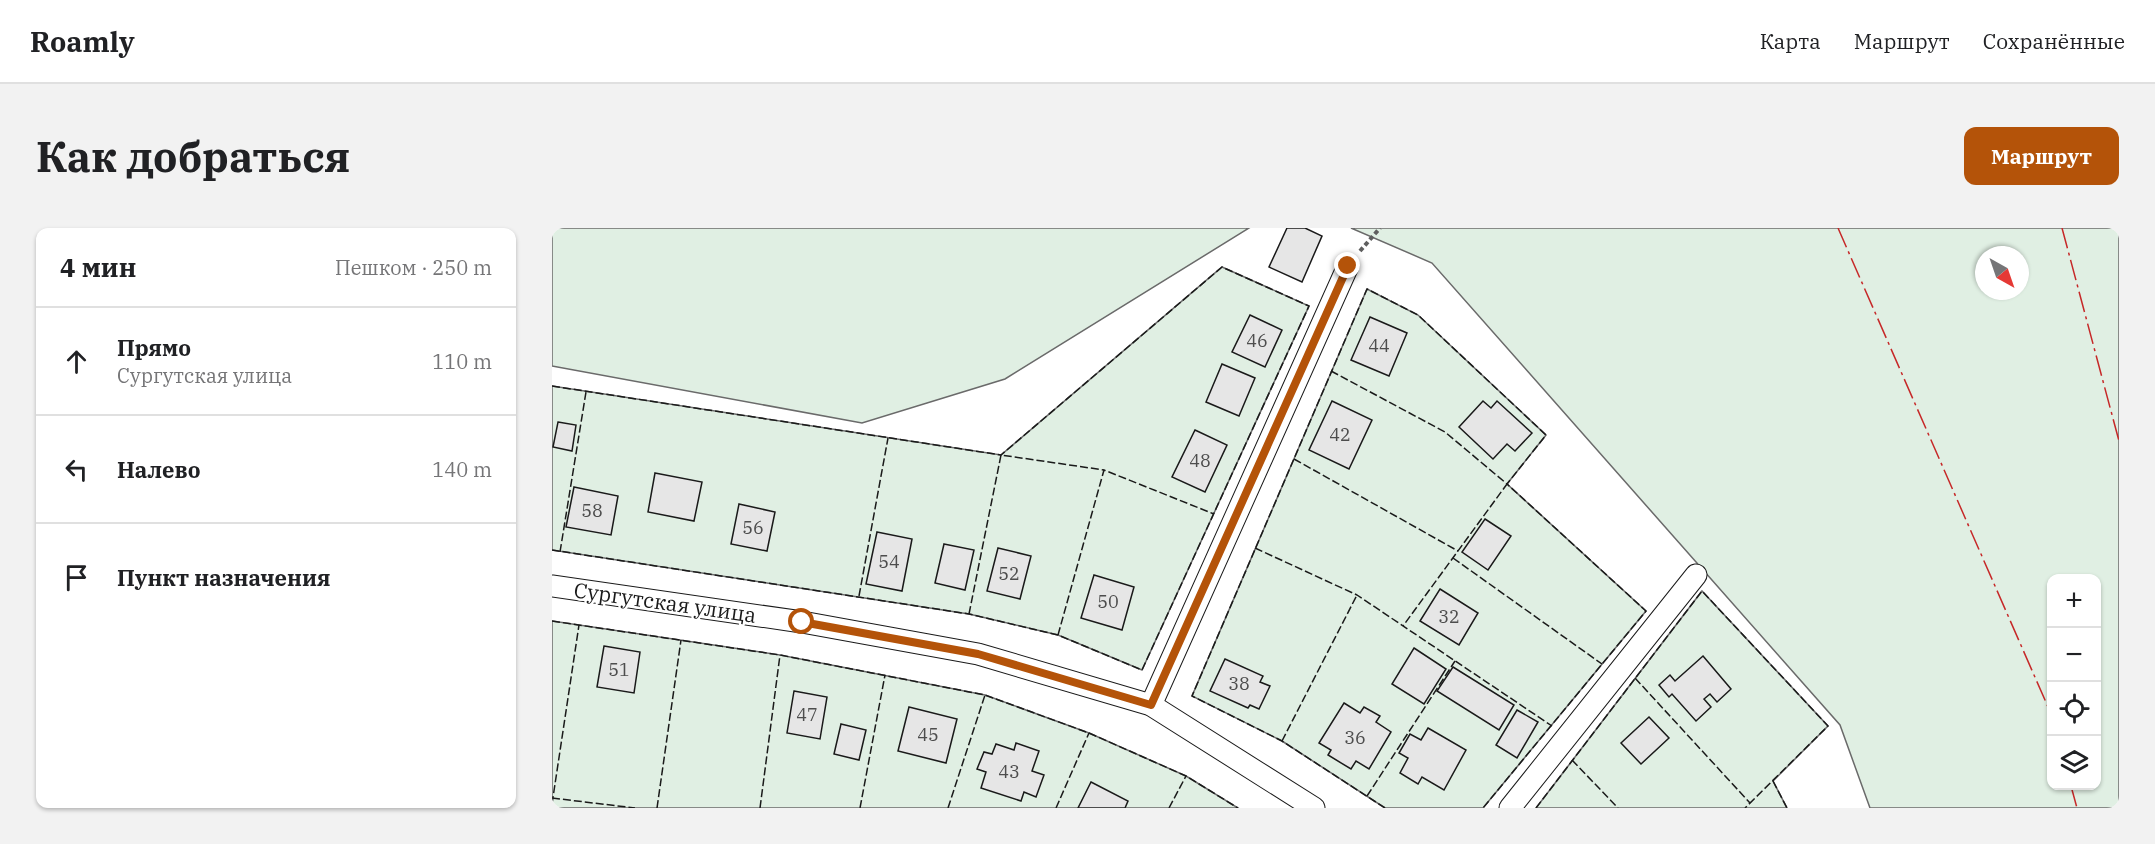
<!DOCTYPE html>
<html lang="ru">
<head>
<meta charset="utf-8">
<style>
  :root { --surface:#fff; --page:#f2f2f2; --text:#202124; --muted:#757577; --line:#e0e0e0; --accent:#b45309 }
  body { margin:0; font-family:"IBM Plex Serif",serif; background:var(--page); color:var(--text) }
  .controls { position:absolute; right:18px; bottom:18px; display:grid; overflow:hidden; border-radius:12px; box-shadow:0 2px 4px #0004 }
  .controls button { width:54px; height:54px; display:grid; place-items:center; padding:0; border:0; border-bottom:2px solid var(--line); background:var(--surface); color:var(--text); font:30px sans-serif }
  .compass { position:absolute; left:1423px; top:18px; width:54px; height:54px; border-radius:50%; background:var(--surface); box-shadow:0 2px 4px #0004; rotate:140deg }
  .stop { position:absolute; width:18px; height:18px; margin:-14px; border:4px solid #b45309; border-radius:50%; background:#fff }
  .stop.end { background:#b45309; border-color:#fff; box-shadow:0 2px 6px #0008 }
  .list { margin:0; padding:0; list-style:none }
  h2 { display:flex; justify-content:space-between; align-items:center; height:78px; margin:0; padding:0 24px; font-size:26px }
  h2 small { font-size:20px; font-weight:400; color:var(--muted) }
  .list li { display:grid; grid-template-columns:39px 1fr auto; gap:18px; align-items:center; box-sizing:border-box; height:108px; padding:0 24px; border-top:2px solid var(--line) }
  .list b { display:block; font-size:22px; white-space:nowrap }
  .list p { margin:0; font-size:20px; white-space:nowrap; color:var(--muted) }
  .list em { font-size:20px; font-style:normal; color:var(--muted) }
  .icon { flex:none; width:33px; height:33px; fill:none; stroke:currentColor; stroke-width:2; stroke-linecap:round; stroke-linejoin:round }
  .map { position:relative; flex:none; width:1567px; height:580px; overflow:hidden; border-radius:12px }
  header { display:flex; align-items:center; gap:36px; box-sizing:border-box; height:84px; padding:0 30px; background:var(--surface); border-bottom:2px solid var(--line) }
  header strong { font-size:28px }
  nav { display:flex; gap:33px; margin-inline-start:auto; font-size:21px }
  .intro { display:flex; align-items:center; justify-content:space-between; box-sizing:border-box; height:144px; padding:0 36px }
  h1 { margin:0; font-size:42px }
  .button { padding:15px 27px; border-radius:12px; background:var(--accent); color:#fff; font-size:21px; font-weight:700 }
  main { display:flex; gap:36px; padding:0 36px }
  aside { flex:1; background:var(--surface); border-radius:12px; box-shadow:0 2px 4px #0004 }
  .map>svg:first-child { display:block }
  .green { fill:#e0efe3; stroke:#6a6a6a; stroke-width:1.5; fill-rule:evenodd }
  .building { fill:#e6e6e6; stroke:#1a1a1a; stroke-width:1.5 }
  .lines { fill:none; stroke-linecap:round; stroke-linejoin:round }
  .minor-casing { stroke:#1a1a1a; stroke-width:23 }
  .path { stroke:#5f5f5f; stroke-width:4; stroke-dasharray:4.5 3; stroke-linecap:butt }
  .minor { stroke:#fff; stroke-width:21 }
  .fence { stroke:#1a1a1a; stroke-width:1.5; stroke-dasharray:8 3; stroke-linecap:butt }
  .power { stroke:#c62828; stroke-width:1.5; stroke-dasharray:21 4.5 3 4.5; stroke-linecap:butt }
  .route { stroke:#b45309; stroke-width:8 }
  .labels { text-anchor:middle; stroke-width:4.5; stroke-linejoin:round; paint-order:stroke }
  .number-label { font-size:18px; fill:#4d4d4d }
  .street-label { font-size:21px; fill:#1a1a1a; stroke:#fff }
</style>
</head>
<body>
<header>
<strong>Roamly</strong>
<nav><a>Карта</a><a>Маршрут</a><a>Сохранённые</a></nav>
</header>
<div class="intro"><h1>Как добраться</h1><a class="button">Маршрут</a></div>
<main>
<aside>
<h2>4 мин<small>Пешком · 250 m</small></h2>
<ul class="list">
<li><svg class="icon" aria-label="ahead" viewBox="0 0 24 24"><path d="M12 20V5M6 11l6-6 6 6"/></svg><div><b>Прямо</b><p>Сургутская улица</p></div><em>110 m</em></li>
<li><svg class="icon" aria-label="left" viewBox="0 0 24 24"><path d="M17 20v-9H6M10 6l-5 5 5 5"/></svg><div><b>Налево</b></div><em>140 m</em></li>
<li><svg class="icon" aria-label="arrive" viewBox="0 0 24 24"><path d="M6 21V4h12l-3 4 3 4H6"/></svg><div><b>Пункт назначения</b></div></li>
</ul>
</aside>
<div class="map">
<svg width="1567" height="580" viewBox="0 0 1567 580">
  <rect width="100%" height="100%" fill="#fff"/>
  <g class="green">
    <path d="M0 0H697L453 151 310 195 0 138Z"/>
    <path d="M799 0H1567V580H1318L1288 497 880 35ZM1432 27H1468V63H1432ZM1500 350H1544V558H1500Z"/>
    <path d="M670 39 757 78 590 442 506 407 417 386 0 322V158L449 227Z"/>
    <path d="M815 61 866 87 994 207 955 256 1094 383 931 580H833L730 513 640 468Z"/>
    <path d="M1150 363 1276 498 1221 553 1235 580H984Z"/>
    <path d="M0 393 228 427 433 467 537 505 634 548 686 580H0Z"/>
  </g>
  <g class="building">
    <path d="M735 0H753L770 8 750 54 717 39Z"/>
    <path d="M698 87 730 102 713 139 680 124Z"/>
    <path d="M818 89 855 105 837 148 799 132Z"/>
    <path d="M670 136 703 150 687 188 654 174Z"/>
    <path d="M780 173 820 192 797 241 757 222Z"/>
    <path d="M931 173 939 180 945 173 980 205 963 223 955 216 941 231 907 199Z"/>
    <path d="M6 194 24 197 20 223 1 219Z"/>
    <path d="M643 202 675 217 653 264 620 249Z"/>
    <path d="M103 245 150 254 142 293 96 284Z"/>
    <path d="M22 259 66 268 59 307 14 299Z"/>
    <path d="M187 276 223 284 215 323 179 316Z"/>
    <path d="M933 291 959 308 936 342 910 324Z"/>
    <path d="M325 304 360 311 350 363 314 356Z"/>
    <path d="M392 316 422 322 413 362 383 355Z"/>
    <path d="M446 320 479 328 468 371 435 363Z"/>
    <path d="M542 347 582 359 570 402 529 390Z"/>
    <path d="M888 361 926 385 907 417 868 393Z"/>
    <path d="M52 418 88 424 82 465 45 459Z"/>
    <path d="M862 420 894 441 872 476 840 456Z"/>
    <path d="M1151 428 1179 461 1165 474 1158 466 1152 471 1159 479 1144 493 1120 466 1117 469 1107 457 1118 447 1123 453Z"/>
    <path d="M673 431 711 448 708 454 718 458 707 481 698 477 696 480 658 463Z"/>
    <path d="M901 439 962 477 947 502 885 463Z"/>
    <path d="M242 463 275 469 268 511 235 505Z"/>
    <path d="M792 475 808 485 812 479 828 488 824 494 839 504 817 541 804 533 799 541 776 527 779 522 767 515Z"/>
    <path d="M357 479 405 491 394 535 346 523Z"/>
    <path d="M965 482 986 494 965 530 944 517Z"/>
    <path d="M1097 489 1117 510 1089 536 1069 515Z"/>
    <path d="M289 496 314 502 307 532 282 526Z"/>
    <path d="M876 500 914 522 892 562 870 549 866 556 848 545 856 530 847 525 858 506 869 512Z"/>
    <path d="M464 515 487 523 480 543 492 547 484 569 472 564 469 573 429 560 434 544 425 541 432 524 440 526 444 516 462 522Z"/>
    <path d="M539 554 576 573 573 580H526Z"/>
  </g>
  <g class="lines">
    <g class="minor-casing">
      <g id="minor">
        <path d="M0 358 250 394 426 426 599 477 762 580"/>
        <path d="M599 477 796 38"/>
        <path d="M958 580 1144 347"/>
      </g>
    </g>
    <path class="path" d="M808 23 828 0"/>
    <use href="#minor" class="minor"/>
    <g class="fence">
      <path d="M779 143 893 204 955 256 851 398"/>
      <path d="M0 158 449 227 670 39 757 78 590 442 506 407 417 386 0 322"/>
      <path d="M742 231 906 323"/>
      <path d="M703 320 805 367 1000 498"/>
      <path d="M8 324 34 164"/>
      <path d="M901 330 1050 436"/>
      <path d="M307 368 336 210"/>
      <path d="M417 386 449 227 552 242"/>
      <path d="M0 393 228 427 433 467 537 505 634 548 686 580"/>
      <path d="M506 407 552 242 662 286"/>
      <path d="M1083 450 1198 575"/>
      <path d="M730 513 805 367"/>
      <path d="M1020 532 1066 580"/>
      <path d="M1221 553 1235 580"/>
      <path d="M815 568 903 433"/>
      <path d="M0 570 83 580"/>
      <path d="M0 576 27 397"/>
      <path d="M105 580 129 412"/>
      <path d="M208 580 228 427"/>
      <path d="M308 580 333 447"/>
      <path d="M396 580 433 467"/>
      <path d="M504 580 537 505"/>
      <path d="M617 580 634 548"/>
      <path d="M833 580 730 513 640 468 815 61 866 87 994 207 955 256 1094 383 931 580"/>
      <path d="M984 580 1150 363 1276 498 1193 580"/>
    </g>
    <g class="power">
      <path d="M1286 0 1500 488"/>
      <path d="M1510 0 1567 213"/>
      <path d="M1519 558 1525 580"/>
    </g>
  </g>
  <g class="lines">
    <path class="route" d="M250 394 426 426 599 477 796 38"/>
  </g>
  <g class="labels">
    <g class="number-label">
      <text x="705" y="119">46</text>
      <text x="827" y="124">44</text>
      <text x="788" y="213">42</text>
      <text x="648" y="239">48</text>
      <text x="40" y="289">58</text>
      <text x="201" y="306">56</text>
      <text x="337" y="340">54</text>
      <text x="457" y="352">52</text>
      <text x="556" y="380">50</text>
      <text x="897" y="395">32</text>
      <text x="67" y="448">51</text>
      <text x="687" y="462">38</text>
      <text x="255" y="493">47</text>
      <text x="376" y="513">45</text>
      <text x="803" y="516">36</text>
      <text x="457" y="550">43</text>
    </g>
    <g class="street-label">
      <text transform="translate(113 375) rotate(8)" y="7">Сургутская улица</text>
    </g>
  </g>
</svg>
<div class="controls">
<button>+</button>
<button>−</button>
<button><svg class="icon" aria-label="locate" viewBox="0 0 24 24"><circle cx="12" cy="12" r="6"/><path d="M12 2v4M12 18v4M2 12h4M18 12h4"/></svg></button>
<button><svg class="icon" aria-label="layers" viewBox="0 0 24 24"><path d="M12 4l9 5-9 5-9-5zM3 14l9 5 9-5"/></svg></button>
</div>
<svg class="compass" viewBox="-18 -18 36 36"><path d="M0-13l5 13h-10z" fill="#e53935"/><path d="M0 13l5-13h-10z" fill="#757577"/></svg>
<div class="stop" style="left:250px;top:394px"></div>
<div class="stop end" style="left:796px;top:38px"></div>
</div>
</main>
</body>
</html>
